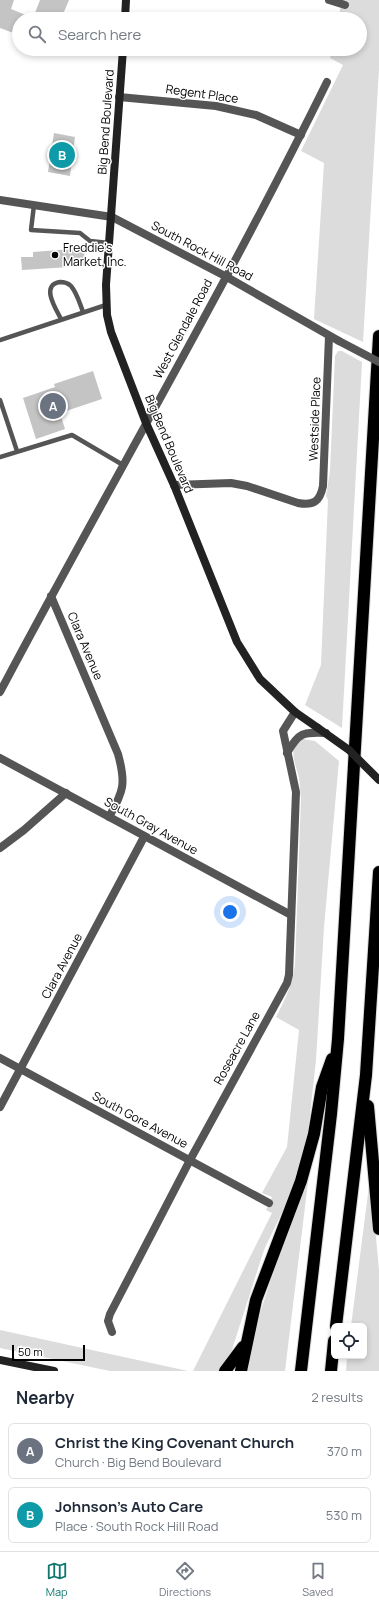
<!DOCTYPE html>
<html lang="en">
<head>
<meta charset="utf-8">
<style>
  :root { --surface:#fff; --page:#f2f2f3; --text:#1f2937; --muted:#747a83; --line:#e0e1e3; --accent:#0f766e }
  body { margin:0; font-family:Manrope,sans-serif; background:var(--page); color:var(--text) }
  .controls { position:absolute; right:12px; bottom:12px; display:grid; overflow:hidden; border-radius:6px; box-shadow:0 2px 6px #0003 }
  .controls button { width:36px; height:36px; display:grid; place-items:center; padding:0; border:0; border-bottom:1px solid var(--line); background:var(--surface); color:var(--text); font:20px sans-serif }
  .scale { position:absolute; left:12px; bottom:10px; width:73px; box-sizing:border-box; padding-left:4px; border:2px solid #000; border-top:0; font-size:11px; line-height:14px; white-space:nowrap; color:#000; -webkit-text-stroke:3px #fff; paint-order:stroke }
  .you { position:absolute; left:230px; top:912px; width:14px; height:14px; margin:-10px; border:3px solid #fff; border-radius:50%; background:#1a73e8; box-shadow:0 0 0 6px #1a73e833 }
  .badge { display:grid; place-items:center; width:26px; height:26px; border-radius:50%; background:var(--accent); color:#fff; font-size:13px; font-weight:700 }
  .pin { position:absolute; translate:-50% -50%; border:2px solid #fff; box-shadow:0 1px 4px #0006 }
  .list { margin:0; padding:0; list-style:none }
  h2 { display:flex; justify-content:space-between; align-items:center; height:52px; margin:0; padding:0 16px; font-size:17px }
  h2 small { font-size:13px; font-weight:400; color:var(--muted) }
  .list li { display:grid; grid-template-columns:26px 1fr auto; gap:12px; align-items:center; box-sizing:border-box; height:56px; margin:0 8px 8px; padding:0 8px; border:1px solid var(--line); border-radius:6px }
  .list b { display:block; font-size:15px; white-space:nowrap }
  .list p { margin:0; font-size:13px; white-space:nowrap; color:var(--muted) }
  .list em { font-size:13px; font-style:normal; color:var(--muted) }
  .icon { flex:none; width:22px; height:22px; fill:none; stroke:currentColor; stroke-width:2; stroke-linecap:round; stroke-linejoin:round }
  .map { position:relative; flex:none; width:379px; height:1371px; overflow:hidden }
  .search { position:absolute; background:var(--surface); box-shadow:0 2px 6px #0003; left:12px; right:12px; top:12px; height:44px; display:flex; align-items:center; gap:10px; box-sizing:border-box; padding:0 14px; border-radius:22px; color:var(--muted); font-size:15px }
  .sheet { height:180px; background:var(--surface) }
  nav { display:flex; justify-content:space-around; align-items:center; box-sizing:border-box; height:56px; border-top:1px solid var(--line); background:var(--surface); font-size:11px; color:var(--muted) }
  nav a { display:grid; justify-items:center; gap:2px }
  nav .on { color:var(--accent) }
  .map>svg:first-child { display:block }
  .green { fill:#dcdcdc }
  .building { fill:#c4c4c4 }
  .lines { fill:none; stroke-linecap:round; stroke-linejoin:round }
  .motorway-casing { stroke:#dbdbdb; stroke-width:14 }
  .service { stroke:#555; stroke-width:4.5 }
  .minor { stroke:#555; stroke-width:8 }
  .tertiary { stroke:#555; stroke-width:8 }
  .secondary { stroke:#222; stroke-width:8 }
  .motorway { stroke:#000; stroke-width:12 }
  .tertiary-bridge { stroke:#555; stroke-width:8 }
  .secondary-bridge { stroke:#222; stroke-width:8 }
  .poi-dot { fill:#000; stroke:#fff; stroke-width:1.5 }
  .labels { text-anchor:middle; stroke-width:3; stroke-linejoin:round; paint-order:stroke }
  .street-label { font-size:12px; fill:#000; stroke:#fff }
  .poi-label { font-size:12px; fill:#000; stroke:#fff; text-anchor:start }
</style>
</head>
<body>
<div class="map">
<svg width="379" height="1371" viewBox="0 0 379 1371">
  <rect width="100%" height="100%" fill="#fff"/>
  <g class="green">
    <path d="M342 0H379V69L363 342 314 319 324 163 301 151 343 65 330 58 334 49H360V19H344L339 15Z"/>
    <path d="M338 351H342L362 362 342 728 305 705 321 665 328 500 326 496 330 471 335 356Z"/>
    <path d="M303 739 315 741 339 761 324 927 316 1060 308 1133 296 1178 284 1208 264 1250 228 1362 222 1371H193L272 1213 266 1210 272 1197 262 1193 287 1147 299 1030 276 1017C285 1000 293 983 295 964L301 799C300 792 300 785 299 778 296 765 286 745 303 739Z"/>
    <path d="M309 1174 285 1371H247L257 1322 306 1175Z"/>
    <path d="M371 1183 379 1270V1371H346L347 1356H364V1326H351L369 1186Z"/>
    <path d="M0 1330 188 1371H110L0 1348Z"/>
  </g>
  <g class="building">
    <path d="M0 0H14L11 9 33 18 40 0H69L61 19H19V35L0 28Z"/>
    <path d="M54 133 75 137 70 176 48 172Z"/>
    <path d="M84 248 85 266 22 270 21 257H33V252Z"/>
    <path d="M93 371 102 399 60 413 65 429 36 439 23 398 55 387 54 384Z"/>
  </g>
  <g class="lines">
    <g class="motorway-casing">
      <g id="motorway">
        <path d="M368 1106 379 1229"/>
        <path d="M336 1326 366 1075 379 872"/>
        <path d="M225 1371 243 1347"/>
        <path d="M241 1371 256 1300 301 1181 314 1134 322 1087 332 1059"/>
        <path d="M301 1371 331 1114 338 1039 379 336"/>
        <path d="M331 1371 334 1341"/>
      </g>
    </g>
    <g class="service">
      <path d="M34 205 31 230 80 233 90 241 109 243"/>
      <path d="M61 319C56 309 40 285 60 282 64 282 68 283 71 286 77 293 80 304 83 312"/>
      <path d="M0 340 106 305"/>
      <path d="M0 400 17 451"/>
      <path d="M0 457 72 435 123 465"/>
    </g>
    <g class="minor">
      <path d="M329 0 345 5"/>
      <path d="M119 97 216 106 256 115 301 135"/>
      <path d="M0 200 112 217"/>
      <path d="M174 485 231 483 247 486 298 503C314 506 320 501 323 486L329 336"/>
      <path d="M51 596 118 754C126 783 124 791 109 817"/>
      <path d="M0 692C108 488 225 289 327 82"/>
      <path d="M287 753C299 732 303 732 326 733"/>
      <path d="M0 758 291 915"/>
      <path d="M0 848 24 830 66 793"/>
      <path d="M0 1058 269 1203"/>
      <path d="M0 1107 144 837"/>
      <path d="M112 1332 108 1321 110 1314 190 1160 287 983 289 975 296 792 283 731 295 712"/>
    </g>
    <path class="tertiary" d="M112 217 225 276 339 341"/>
    <g class="secondary">
      <path d="M125 19 126 0"/>
      <path d="M123 49 106 285 107 315 111 332 146 423 174 485 237 642 260 679 295 712 318 728"/>
      <path d="M0 1360 54 1371"/>
    </g>
    <use href="#motorway" class="motorway"/>
    <path class="tertiary-bridge" d="M339 341 379 362"/>
    <path class="secondary-bridge" d="M318 728 349 750 379 780"/>
  </g>
  <circle class="poi-dot" cx="55" cy="255" r="4"/>
  <g class="labels">
    <g class="street-label">
      <text transform="translate(202 94) rotate(8)" y="4">Regent Place</text>
      <text transform="translate(106 122) rotate(-86)" y="4">Big Bend Boulevard</text>
      <text transform="translate(202 251) rotate(28)" y="4">South Rock Hill Road</text>
      <text transform="translate(183 329) rotate(-62)" y="4">West Glendale Road</text>
      <text transform="translate(315 419) rotate(-88)" y="4">Westside Place</text>
      <text transform="translate(169 444) rotate(67)" y="4">Big Bend Boulevard</text>
      <text transform="translate(85 646) rotate(67)" y="4">Clara Avenue</text>
      <text transform="translate(151 826) rotate(29)" y="4">South Gray Avenue</text>
      <text transform="translate(62 966) rotate(-62)" y="4">Clara Avenue</text>
      <text transform="translate(237 1048) rotate(-61)" y="4">Roseacre Lane</text>
      <text transform="translate(140 1120) rotate(28)" y="4">South Gore Avenue</text>
    </g>
    <g class="poi-label">
      <text x="63" y="252">Freddie's<tspan x="63" dy="14">Market, Inc.</tspan></text>
    </g>
  </g>
</svg>
<div class="controls">
<button><svg class="icon" aria-label="locate" viewBox="0 0 24 24"><circle cx="12" cy="12" r="6"/><path d="M12 2v4M12 18v4M2 12h4M18 12h4"/></svg></button>
</div>
<div class="scale">50 m</div>
<div class="you"></div>
<div class="pin badge" style="left:53px;top:406px;background:#6b7280">A</div>
<div class="pin badge" style="left:62px;top:155px;background:#0f9aa8">B</div>
<div class="search"><svg class="icon" aria-label="search" viewBox="0 0 24 24"><circle cx="10" cy="10" r="6"/><path d="M15 15l6 6"/></svg>Search here</div>
</div>
<section class="sheet">
<h2>Nearby<small>2 results</small></h2>
<ul class="list">
<li><span class="badge" style="background:#6b7280">A</span><div><b>Christ the King Covenant Church</b><p>Church · Big Bend Boulevard</p></div><em>370 m</em></li>
<li><span class="badge" style="background:#0f9aa8">B</span><div><b>Johnson's Auto Care</b><p>Place · South Rock Hill Road</p></div><em>530 m</em></li>
</ul>
</section>
<nav>
<a class="on"><svg class="icon" aria-label="map" viewBox="0 0 24 24"><path d="M3 6l6-2 6 2 6-2v14l-6 2-6-2-6 2zM9 4v14M15 6v14"/></svg>Map</a>
<a><svg class="icon" aria-label="directions" viewBox="0 0 24 24"><path d="M12 3l9 9-9 9-9-9zM9 14v-3h6M13 9l2 2-2 2"/></svg>Directions</a>
<a><svg class="icon" aria-label="saved" viewBox="0 0 24 24"><path d="M7 4h10v16l-5-4-5 4z"/></svg>Saved</a>
</nav>
</body>
</html>
